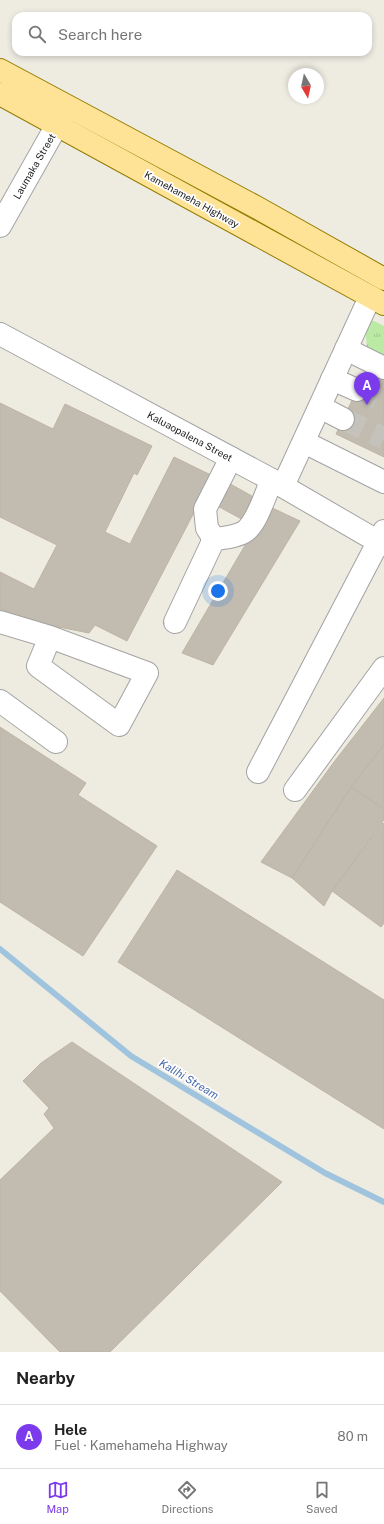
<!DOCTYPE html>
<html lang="en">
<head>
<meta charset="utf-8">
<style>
  :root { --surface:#fff; --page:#f2f2f2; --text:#222; --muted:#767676; --line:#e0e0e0; --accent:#7c3aed }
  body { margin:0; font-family:"Public Sans",sans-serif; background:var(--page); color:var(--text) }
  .compass { position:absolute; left:288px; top:68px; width:36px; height:36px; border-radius:50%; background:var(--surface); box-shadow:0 2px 6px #0003; rotate:171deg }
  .you { position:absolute; left:218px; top:591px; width:14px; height:14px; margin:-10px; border:3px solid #fff; border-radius:50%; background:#1a73e8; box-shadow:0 0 0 6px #1a73e833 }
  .badge { display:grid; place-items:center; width:26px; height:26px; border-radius:50%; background:var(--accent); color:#fff; font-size:13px; font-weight:700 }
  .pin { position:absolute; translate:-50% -33px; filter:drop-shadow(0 1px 2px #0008) }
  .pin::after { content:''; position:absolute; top:21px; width:14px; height:12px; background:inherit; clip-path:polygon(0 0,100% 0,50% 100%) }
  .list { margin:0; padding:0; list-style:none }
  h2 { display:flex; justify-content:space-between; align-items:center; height:52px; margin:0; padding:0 16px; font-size:17px }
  h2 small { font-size:13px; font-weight:400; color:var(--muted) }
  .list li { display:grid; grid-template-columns:26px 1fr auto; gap:12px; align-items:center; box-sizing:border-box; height:64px; padding:0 16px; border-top:1px solid var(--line) }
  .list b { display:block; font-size:15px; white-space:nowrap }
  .list p { margin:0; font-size:13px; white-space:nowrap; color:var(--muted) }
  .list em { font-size:13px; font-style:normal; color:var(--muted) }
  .icon { flex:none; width:22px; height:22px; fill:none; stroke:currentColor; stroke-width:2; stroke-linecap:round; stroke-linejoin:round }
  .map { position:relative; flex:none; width:384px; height:1352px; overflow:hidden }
  .search { position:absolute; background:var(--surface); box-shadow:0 2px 6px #0003; left:12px; right:12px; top:12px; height:44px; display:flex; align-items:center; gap:10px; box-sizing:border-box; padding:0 14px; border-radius:12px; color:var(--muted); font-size:15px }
  .sheet { height:116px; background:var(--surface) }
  nav { display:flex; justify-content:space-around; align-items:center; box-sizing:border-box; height:56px; border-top:1px solid var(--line); background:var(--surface); font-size:11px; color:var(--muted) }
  nav a { display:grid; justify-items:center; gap:2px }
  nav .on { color:var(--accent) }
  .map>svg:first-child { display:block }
  .grass { fill:url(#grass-tufts) }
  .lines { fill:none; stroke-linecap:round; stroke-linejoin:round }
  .stream { stroke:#a0c4dd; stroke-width:6 }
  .building { fill:#c2bbb0; stroke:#bfb4a3 }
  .minor-tunnel { stroke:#c4c2ba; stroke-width:22; stroke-dasharray:22 11; stroke-linecap:butt }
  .minor-casing { stroke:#a3a3a3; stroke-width:24 }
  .major-casing { stroke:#937c00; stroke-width:24 }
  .minor { stroke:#fff; stroke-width:22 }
  .major { stroke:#fee396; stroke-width:22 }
  .labels { text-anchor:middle; stroke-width:3.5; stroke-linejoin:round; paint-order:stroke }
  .street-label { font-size:10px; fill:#1c1c1c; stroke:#fff }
  .water-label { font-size:11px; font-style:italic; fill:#4768ad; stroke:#fff }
</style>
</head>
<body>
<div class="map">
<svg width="384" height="1352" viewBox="0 0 384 1352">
  <defs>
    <pattern id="grass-tufts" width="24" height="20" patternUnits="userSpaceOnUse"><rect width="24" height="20" fill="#bbeaa5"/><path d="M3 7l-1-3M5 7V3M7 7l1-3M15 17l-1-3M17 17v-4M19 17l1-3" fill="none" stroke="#a0c88d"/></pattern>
  </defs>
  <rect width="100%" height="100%" fill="#eeece1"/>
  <path class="grass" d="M367 320 374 321 384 326V355L367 347 365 327Z"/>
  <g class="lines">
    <path class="stream" d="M0 949 131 1056 325 1173 384 1202"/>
  </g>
  <g class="building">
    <path d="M368 367 384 375V457L336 434Z"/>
    <path d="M0 403 53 429 65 404 152 446 137 475 134 473 105 532 130 544 174 457 213 476 127 641 95 625 89 633 23 620 0 613V572L34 589 57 545 0 517Z"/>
    <path d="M225 481 259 500 247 522 212 503Z"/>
    <path d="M268 506 300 521 213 665 182 653Z"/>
    <path d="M384 698V745L351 787 292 878 261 862 334 762Z"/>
    <path d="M0 727 86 783 78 795 157 846 83 956 0 902Z"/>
    <path d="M384 745V809L351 787Z"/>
    <path d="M351 787 384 809V820L332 891 324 906 292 878Z"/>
    <path d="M383 823 384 824V923L381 927 332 891Z"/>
    <path d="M177 870 384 1000V1129L118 962Z"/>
    <path d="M72 1042 282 1182 110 1352H60L0 1291V1180L54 1128 44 1114 49 1108 23 1081 41 1063Z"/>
  </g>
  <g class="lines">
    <g class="minor-tunnel">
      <path d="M357 390 384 402"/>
      <path d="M343 419 384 438"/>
    </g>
    <g class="minor-casing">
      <g id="minor">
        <path d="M0 226 57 125 65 107"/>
        <path d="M0 334 272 480 384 545"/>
        <path d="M346 349 384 368"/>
        <path d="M332 379 357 390"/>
        <path d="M320 407 343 419"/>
        <path d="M304 442 384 482"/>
        <path d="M283 486 370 297"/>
        <path d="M214 539C224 538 235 537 244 532 257 524 265 494 272 480"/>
        <path d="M214 539 207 528 205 509 231 458"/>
        <path d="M0 622 50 637 147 673 119 725 38 666 50 637"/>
        <path d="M175 622 214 539"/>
        <path d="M0 701 56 742"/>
        <path d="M258 772 384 531"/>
        <path d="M295 790 384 668"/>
      </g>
    </g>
    <g class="major-casing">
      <g id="major">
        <path d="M0 70 256 207 384 279"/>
        <path d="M0 94 384 304"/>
      </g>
    </g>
    <use href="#minor" class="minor"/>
    <use href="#major" class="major"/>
  </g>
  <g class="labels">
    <g class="street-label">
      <text transform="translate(34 166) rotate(-60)" y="4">Laumaka Street</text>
      <text transform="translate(192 199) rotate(29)" y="4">Kamehameha Highway</text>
      <text transform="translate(190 436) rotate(28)" y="4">Kaluaopalena Street</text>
    </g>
    <g class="water-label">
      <text transform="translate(189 1079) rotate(31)" y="4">Kalihi Stream</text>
    </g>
  </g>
</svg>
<svg class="compass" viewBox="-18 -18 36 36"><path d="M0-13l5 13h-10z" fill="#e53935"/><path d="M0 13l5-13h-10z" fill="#767676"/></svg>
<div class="you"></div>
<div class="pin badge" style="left:367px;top:405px">A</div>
<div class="search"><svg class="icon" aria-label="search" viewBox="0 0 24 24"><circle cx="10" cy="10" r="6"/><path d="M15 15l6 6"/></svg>Search here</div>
</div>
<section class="sheet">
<h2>Nearby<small></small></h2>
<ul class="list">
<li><span class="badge">A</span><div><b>Hele</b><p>Fuel · Kamehameha Highway</p></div><em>80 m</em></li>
</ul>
</section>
<nav>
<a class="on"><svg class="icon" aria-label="map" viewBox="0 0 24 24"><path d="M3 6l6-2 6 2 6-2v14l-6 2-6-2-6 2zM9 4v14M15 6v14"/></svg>Map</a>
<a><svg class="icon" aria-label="directions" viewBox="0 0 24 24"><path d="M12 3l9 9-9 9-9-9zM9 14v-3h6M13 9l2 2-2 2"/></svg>Directions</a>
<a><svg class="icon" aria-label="saved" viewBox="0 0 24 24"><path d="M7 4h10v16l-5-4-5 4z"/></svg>Saved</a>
</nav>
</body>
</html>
